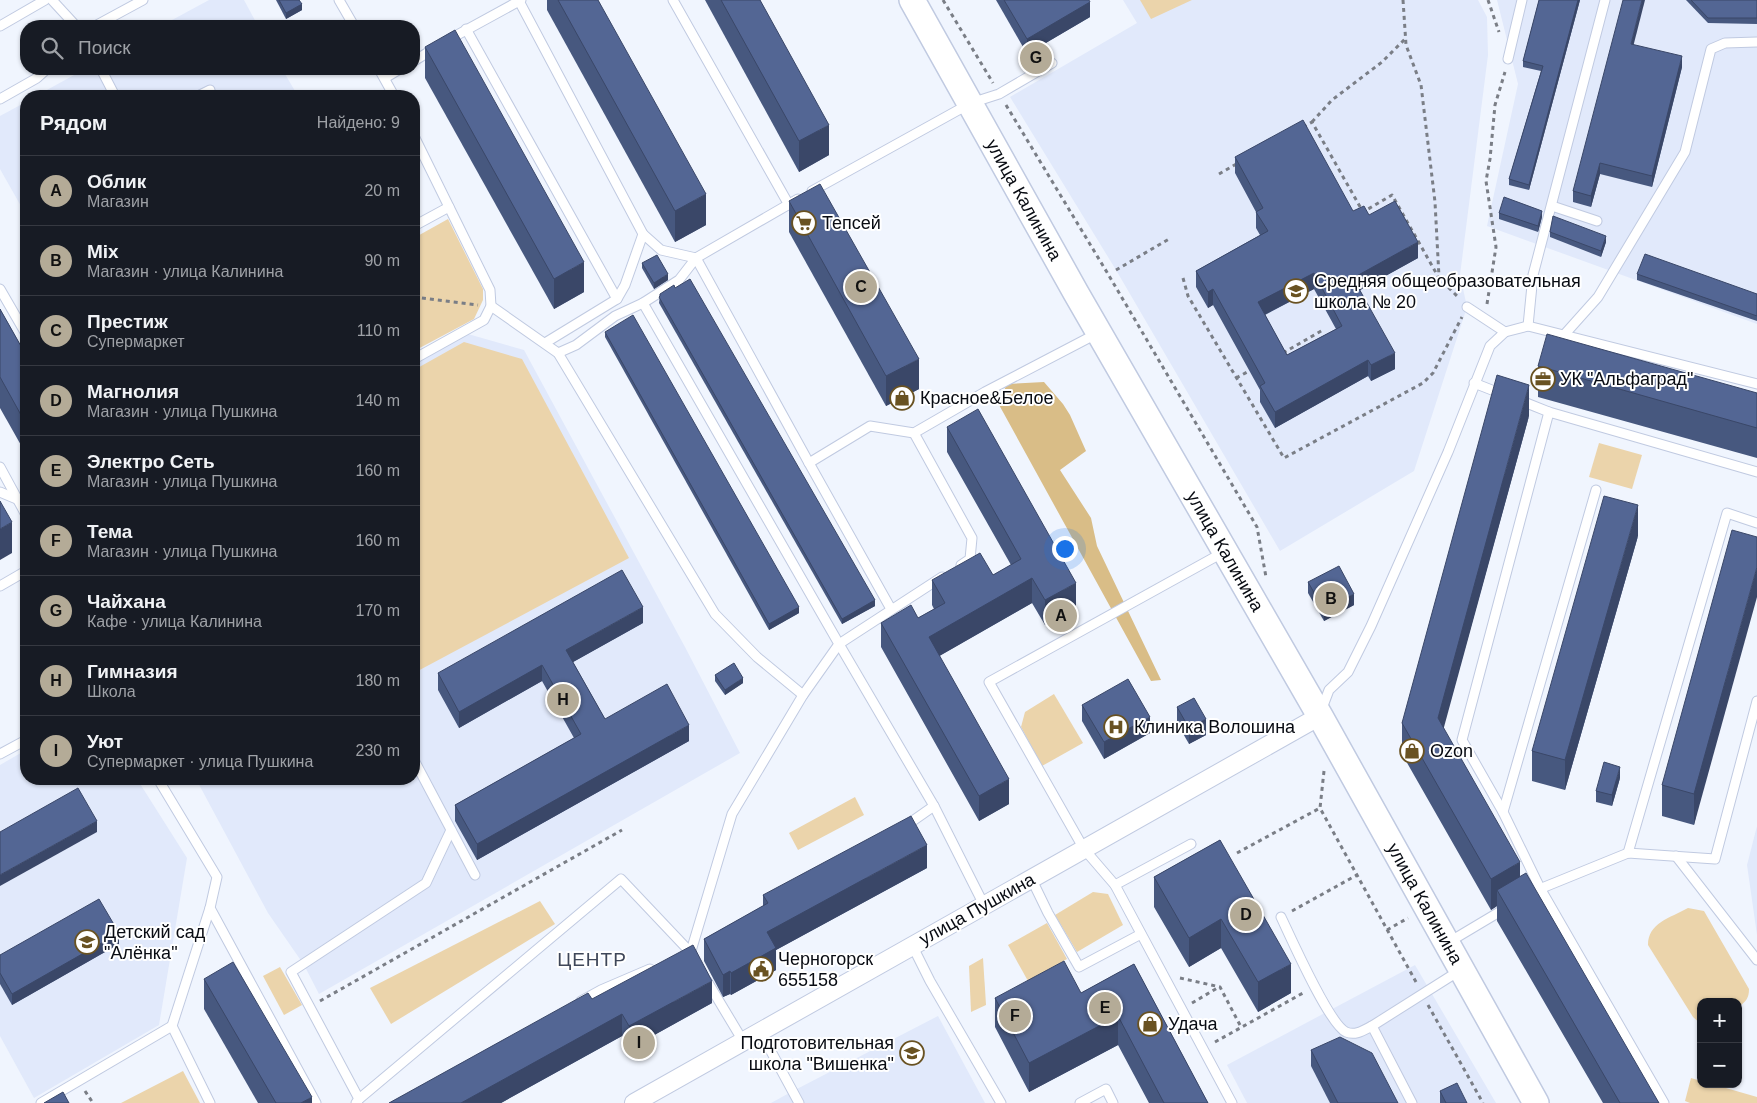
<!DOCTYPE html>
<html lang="ru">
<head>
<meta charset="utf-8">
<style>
  :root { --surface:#171b24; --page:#20242c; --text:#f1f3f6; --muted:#9ea1a6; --line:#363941; --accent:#b4ab97 }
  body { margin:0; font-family:Arial,sans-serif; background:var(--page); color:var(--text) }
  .controls { position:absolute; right:15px; bottom:15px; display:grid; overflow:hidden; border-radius:10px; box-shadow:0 1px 4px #0004 }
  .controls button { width:45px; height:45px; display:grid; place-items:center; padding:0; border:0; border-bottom:1px solid var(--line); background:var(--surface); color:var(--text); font:25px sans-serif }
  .you { position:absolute; left:1064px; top:548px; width:18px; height:18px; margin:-12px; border:4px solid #fff; border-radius:50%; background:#1a73e8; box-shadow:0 0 0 8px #1a73e833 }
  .badge { display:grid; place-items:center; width:32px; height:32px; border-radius:50%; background:var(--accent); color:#111; font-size:16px; font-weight:700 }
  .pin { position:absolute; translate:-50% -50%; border:2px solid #fff; box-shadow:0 1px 5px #0006 }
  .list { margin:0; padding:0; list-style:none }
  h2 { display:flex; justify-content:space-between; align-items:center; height:65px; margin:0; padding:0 20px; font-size:21px }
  h2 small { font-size:16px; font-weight:400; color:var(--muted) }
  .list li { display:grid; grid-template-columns:32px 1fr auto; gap:15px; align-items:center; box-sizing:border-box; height:70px; padding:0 20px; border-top:1px solid var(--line) }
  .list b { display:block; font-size:19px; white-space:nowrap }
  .list p { margin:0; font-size:16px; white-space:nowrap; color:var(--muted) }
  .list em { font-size:16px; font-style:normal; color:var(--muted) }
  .icon { flex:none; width:28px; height:28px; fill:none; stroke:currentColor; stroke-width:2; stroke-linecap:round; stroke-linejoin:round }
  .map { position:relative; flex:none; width:1757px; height:1103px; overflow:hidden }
  .search { position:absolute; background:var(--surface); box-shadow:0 1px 4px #0004; left:20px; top:20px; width:400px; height:55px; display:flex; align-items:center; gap:12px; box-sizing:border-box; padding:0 18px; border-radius:20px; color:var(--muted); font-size:19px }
  .panel { position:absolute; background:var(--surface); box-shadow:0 1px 4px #0004; left:20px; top:90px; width:400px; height:695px; border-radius:20px }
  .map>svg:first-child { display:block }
  .built { fill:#e1e9fb }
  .green { fill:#ebd4ab }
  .forest { fill:#d9bd87 }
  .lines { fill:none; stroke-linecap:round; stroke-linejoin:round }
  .lane-casing { stroke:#c0cae1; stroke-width:11 }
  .street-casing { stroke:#c0cae1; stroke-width:20 }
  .secondary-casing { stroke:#c0cae1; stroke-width:28 }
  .path { stroke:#7a7e86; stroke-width:3; stroke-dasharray:4 4; stroke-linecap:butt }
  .lane { stroke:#fff; stroke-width:9 }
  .street { stroke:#fff; stroke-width:18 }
  .secondary { stroke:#fff; stroke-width:25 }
  .wall { fill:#47587f; fill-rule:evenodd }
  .shaded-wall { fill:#3a4768 }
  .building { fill:#536694; stroke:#3a4768; fill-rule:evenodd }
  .labels { text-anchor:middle; stroke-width:4; stroke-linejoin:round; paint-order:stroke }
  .street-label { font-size:18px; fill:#080b12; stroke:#fff }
  .poi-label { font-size:18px; fill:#080b12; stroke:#fff; text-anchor:start }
  .neighbourhood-label { font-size:19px; letter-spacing:1px; fill:#3f4759; stroke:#fff }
</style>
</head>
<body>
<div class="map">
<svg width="1757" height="1103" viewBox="0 0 1757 1103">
  <rect width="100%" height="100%" fill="#f0f5fe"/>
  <g class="built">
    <path d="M209 0H244L258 26H161Z"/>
    <path d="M1123 0H1478L1487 17 1488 55 1460 275 1467 307 1414 471 1280 551 1116 270 1010 97 1137 23Z"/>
    <path d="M1497 0H1757V324L1487 226 1518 84Z"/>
    <path d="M85 69H282L298 96H36Z"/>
    <path d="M26 102V215L0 169V116Z"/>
    <path d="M468 334 524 350 685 647 740 753 319 994 304 965 268 913 196 779H414V365Z"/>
    <path d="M26 750V779H137L187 858 159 1025 34 1098 0 1036V765Z"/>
    <path d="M1757 826V935L1747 865Z"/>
    <path d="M1415 965 1496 1103H1247L1227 1065Z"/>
    <path d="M938 1016 985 1103H771L793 1091Z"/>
  </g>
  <g class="green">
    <path d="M1140 0H1192L1151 19Z"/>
    <path d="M448 219 483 289V300L474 319 414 351V238Z"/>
    <path d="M464 342 522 359 629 558 414 673V370Z"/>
    <path d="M1599 443 1642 455 1632 489 1589 477Z"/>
    <path d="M1054 694 1083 743 1042 766 1021 727 1025 712Z"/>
    <path d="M855 797 864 815 798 850 789 833Z"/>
    <path d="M1093 892 1108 894 1123 925 1077 952 1055 915Z"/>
    <path d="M540 901 555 924 391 1024 370 988Z"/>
    <path d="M1688 908 1704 911 1749 989C1749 998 1746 1002 1738 1007V1002H1701V1024L1693 1017 1648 945C1648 923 1670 918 1688 908Z"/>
    <path d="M1047 923 1067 959 1028 981 1008 945Z"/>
    <path d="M983 958 986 1005 971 1012 969 966Z"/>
    <path d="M280 967 302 1005 284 1015 263 976Z"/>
    <path d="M183 1071 200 1103H121Z"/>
    <path d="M1691 1078 1701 1081V1084H1712L1757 1097V1103H1690L1685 1101Z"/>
  </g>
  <path class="forest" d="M1044 382 1063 404 1070 415 1086 451 1060 470 1091 518 1097 546 1161 680 1151 681 998 403 1007 384Z"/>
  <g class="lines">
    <g class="lane-casing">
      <g id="lane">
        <path d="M52 0 76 26"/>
        <path d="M339 0 354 26"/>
        <path d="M673 0 789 205"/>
        <path d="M519 1 643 234 661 250 696 258 809 463"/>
        <path d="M0 26 45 0"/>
        <path d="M95 26 143 0"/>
        <path d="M466 29 617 299"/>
        <path d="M448 40 521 0"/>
        <path d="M1508 59 1522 0"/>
        <path d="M414 61 435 48"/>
        <path d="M101 69 115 96"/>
        <path d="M379 69 394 96"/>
        <path d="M385 78 400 69"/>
        <path d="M198 96 210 90"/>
        <path d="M0 99 37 78 47 69"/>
        <path d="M414 136 490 290 491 306 484 320 414 359"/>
        <path d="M812 191 971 103 999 94 1052 63"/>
        <path d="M1552 206 1597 221"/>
        <path d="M414 226 449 207"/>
        <path d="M0 289 26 334"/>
        <path d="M643 303 839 644 803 695 732 814 691 951"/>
        <path d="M491 306 558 353 715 614 757 657 803 695"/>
        <path d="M1467 307 1505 332"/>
        <path d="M1528 326 1533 275 1605 0"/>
        <path d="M1564 335 1598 297 1685 152 1711 49 1725 43 1757 42"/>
        <path d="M545 343 617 299 625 285 643 234"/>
        <path d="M558 353 576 345 615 316 643 303 679 280 696 258 798 199"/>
        <path d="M1474 383 1502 394"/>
        <path d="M1519 400 1549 412"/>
        <path d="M914 433 972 538 970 559 961 565"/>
        <path d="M0 467 26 515"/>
        <path d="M0 492 19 500"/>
        <path d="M1224 552 989 682 1084 849 1115 885 1232 1103"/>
        <path d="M942 577 839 644 934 806 984 905"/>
        <path d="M0 586 26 571"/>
        <path d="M891 609 809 463 870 426 914 433 985 392 1098 333"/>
        <path d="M1321 711 1329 690 1348 672 1371 626 1448 452 1490 346 1505 332 1528 326 1757 384"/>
        <path d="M0 754 26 740"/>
        <path d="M414 760 475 875"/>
        <path d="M158 779 217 877 210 908 316 1103"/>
        <path d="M1503 812 1596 490"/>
        <path d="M904 827 934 806"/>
        <path d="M1628 853 1727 513 1757 523"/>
        <path d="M1676 856 1757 960"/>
        <path d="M1031 878 1048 913 1079 967 1141 934"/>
        <path d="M1115 885 1191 844"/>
        <path d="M1537 890 1628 853 1715 859 1757 701"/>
        <path d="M1281 917C1291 938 1329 1024 1346 1032 1356 1036 1364 1030 1372 1026L1412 1103"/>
        <path d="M1449 942 1506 908"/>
        <path d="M912 945 930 981 1001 1103"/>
        <path d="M707 981 743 1041"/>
        <path d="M581 1001 601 990 650 969"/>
        <path d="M1372 1026 1459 971"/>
        <path d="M760 1031 799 1103"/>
        <path d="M359 1099 291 972 426 883 451 830"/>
        <path d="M41 1103 172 1026"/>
        <path d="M210 1103 172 1026 210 908"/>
        <path d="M356 1103 359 1099 621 879 692 954"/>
        <path d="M1080 1103 1106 1089 1113 1103"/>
        <path d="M1664 1103 1540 888 1503 812 1462 740 1549 412 1757 472"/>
      </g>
    </g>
    <g class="street-casing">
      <path id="street" d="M634 1103 1320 716"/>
    </g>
    <g class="secondary-casing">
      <g id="secondary">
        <path id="s1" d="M912 0 1076 293 1320 716 1536 1103"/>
      </g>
    </g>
    <g class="path">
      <path d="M943 0 993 83"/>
      <path d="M1403 0 1406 45 1421 85 1435 202 1439 277"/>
      <path d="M1488 0 1499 32"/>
      <path d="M1006 105 1108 274 1257 527 1266 577"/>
      <path d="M1312 122 1332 100 1382 62 1405 39"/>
      <path d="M1303 127 1312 122 1363 212 1392 195 1439 278 1459 298"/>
      <path d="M1219 174 1238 163"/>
      <path d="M1116 270 1169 239"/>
      <path d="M1183 278 1188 296 1284 458 1423 383 1433 373 1462 317"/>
      <path d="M414 297 478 305"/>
      <path d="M1487 304 1496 247 1486 181 1490 159 1495 105 1505 72"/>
      <path d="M1283 353 1323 330"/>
      <path d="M1236 378 1249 371"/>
      <path d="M1324 771 1320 808 1416 982"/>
      <path d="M1237 853 1320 808"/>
      <path d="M1292 911 1357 875"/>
      <path d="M1387 930 1408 918"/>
      <path d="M1180 978 1220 987 1241 1027"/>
      <path d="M320 1001 622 830"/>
      <path d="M1192 1003 1219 987"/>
      <path d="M1428 1005 1483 1103"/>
      <path d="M1215 1042 1303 993"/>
      <path d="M85 1091 93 1103"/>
    </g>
    <use href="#lane" class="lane"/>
    <use href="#street" class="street"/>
    <use href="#secondary" class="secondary"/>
  </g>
  <g class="wall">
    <path d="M276 0H299L302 10 286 19Z"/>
    <path d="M547 0H598L706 225 675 242 547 10Z"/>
    <path d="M705 0H760L829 155 799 172Z"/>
    <path d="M996 0H1089L1090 17 1027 54Z"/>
    <path d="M1539 0H1580L1529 190 1509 185V179L1541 71 1523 67V61Z"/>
    <path d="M1686 0H1757V24L1708 23Z"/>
    <path d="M1634 45 1682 67 1652 187 1600 174 1591 207 1573 202V191Z"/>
    <path d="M425 47 584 292 554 309 425 78Z"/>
    <path d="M1235 157 1353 211 1369 215 1418 258 1360 290 1395 369 1371 381 1368 376 1275 428 1260 402V390L1213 305 1208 308 1196 287V271L1260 235 1256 228V212L1235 173ZM1314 289 1336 329 1287 355 1265 315Z"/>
    <path d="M789 201 919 389 886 406 789 232Z"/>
    <path d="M1499 213 1542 217 1538 232 1499 219Z"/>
    <path d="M1550 232 1606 242 1601 257 1550 237Z"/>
    <path d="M642 263 668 280 654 289 642 268Z"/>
    <path d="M1637 274 1757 294V321L1637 280Z"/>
    <path d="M660 294 875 606 842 624 659 303Z"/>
    <path d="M0 309 26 355V454L0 408Z"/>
    <path d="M605 332 799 613 769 630 605 337Z"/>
    <path d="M1538 366 1757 393V458L1538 397Z"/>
    <path d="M1529 416 1443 728 1520 877 1659 1103H1603L1497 921V906L1491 910 1402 754V723Z"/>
    <path d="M947 427 1076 607 1045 625 1032 603 939 656 1009 804 979 821 881 647V623L918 618 934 609 932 605V580L993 575 1011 565 947 452Z"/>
    <path d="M1638 536 1565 790 1532 781V751Z"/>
    <path d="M1757 537 1694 825 1662 816V785Z"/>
    <path d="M1308 582 1354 605 1324 621 1308 593Z"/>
    <path d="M643 623 573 662 605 719 689 741 477 860 455 821V805L574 738 542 681 459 728 438 690V673Z"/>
    <path d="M715 675 743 683 725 695 715 681Z"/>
    <path d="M1082 705 1150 733 1104 759 1082 721Z"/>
    <path d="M1177 707 1206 735 1189 744 1177 723Z"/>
    <path d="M1620 778 1612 806 1596 802V791Z"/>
    <path d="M1220 840 1291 993 1258 1012 1221 948 1189 967 1154 907V877Z"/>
    <path d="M927 868 776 950V970L731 995 730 994 723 997 704 961V939L763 906V895Z"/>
    <path d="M119 944 12 1005 0 984V955Z"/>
    <path d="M1134 964 1208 1103H1149L1118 1045 1029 1092 995 1027V998L1081 993Z"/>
    <path d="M204 979 312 1103H258L204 1009Z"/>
    <path d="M592 999 712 1003 629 1049 622 1036 501 1103H389Z"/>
    <path d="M1311 1050 1398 1103H1330L1311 1066Z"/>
    <path d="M1440 1091 1467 1103H1440Z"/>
  </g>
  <g class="shaded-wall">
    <path d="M1578 0H1580L1529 190V185Z"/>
    <path d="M1642 0H1645L1631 55V44Z"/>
    <path d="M1090 2V17L1027 54V39Z"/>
    <path d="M302 4V10L286 19V13Z"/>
    <path d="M1682 56V67L1652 187V176Z"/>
    <path d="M829 125V155L799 172V141Z"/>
    <path d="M1600 163V174L1591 207V196Z"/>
    <path d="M706 194V225L675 242V211Z"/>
    <path d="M1542 211V217L1538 232V226Z"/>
    <path d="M1606 236V242L1601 257V251Z"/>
    <path d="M1418 242V258L1353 294V278Z"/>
    <path d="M584 262V292L554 309V279Z"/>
    <path d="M1314 273V289L1258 318V302Z"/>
    <path d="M668 274V280L654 289V283Z"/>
    <path d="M1213 289V305L1208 308V292Z"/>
    <path d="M1395 353V369L1371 381V365Z"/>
    <path d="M919 359V389L886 406V376Z"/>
    <path d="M1368 360V376L1275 428V412Z"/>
    <path d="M1529 385V416L1438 749V718Z"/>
    <path d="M1638 505V536L1565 790V760Z"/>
    <path d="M12 522V553L0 560V529Z"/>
    <path d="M1757 567V597L1694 825V794Z"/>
    <path d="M1032 578V603L929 662V637Z"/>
    <path d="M1076 583V607L1045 625V600Z"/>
    <path d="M1354 594V605L1324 621V610Z"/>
    <path d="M875 600V606L842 624V619Z"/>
    <path d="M643 607V623L566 666V650Z"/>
    <path d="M799 607V613L769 630V624Z"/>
    <path d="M542 665V681L459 728V712Z"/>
    <path d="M743 678V683L725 695V690Z"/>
    <path d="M1150 717V733L1104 759V742Z"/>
    <path d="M1206 719V735L1189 744V728Z"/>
    <path d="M689 725V741L477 860V844Z"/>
    <path d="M1620 767V778L1612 806V795Z"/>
    <path d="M1009 779V804L979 821V796Z"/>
    <path d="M97 821V832L0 886V875Z"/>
    <path d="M927 845V868L776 950V970L731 995V973L767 932Z"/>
    <path d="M1520 862V892L1497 890V906L1491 910V879Z"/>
    <path d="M1221 919V948L1189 967V938Z"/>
    <path d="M119 933V944L12 1005V994Z"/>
    <path d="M1291 964V993L1258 1012V982Z"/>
    <path d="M730 971V994L723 997V975Z"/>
    <path d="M712 981V1003L629 1049V1026Z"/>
    <path d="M622 1014V1036L501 1103H461Z"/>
    <path d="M1118 1016V1045L1029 1092V1063Z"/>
    <path d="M312 1097V1103H301Z"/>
  </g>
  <g class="building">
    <path d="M279 0H299L302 4 286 13Z"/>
    <path d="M558 0H598L706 194 675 211Z"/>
    <path d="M721 0H760L829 125 799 141Z"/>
    <path d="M1004 0H1089L1090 2 1027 39Z"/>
    <path d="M1539 0H1578L1529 185 1509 179 1543 66 1523 61Z"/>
    <path d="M1623 0H1642L1631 44 1682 56 1652 176 1600 163 1591 196 1573 191Z"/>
    <path d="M1691 0H1757V18H1708Z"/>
    <path d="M455 30 584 262 554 279 425 47Z"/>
    <path d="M1303 120 1353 211 1364 206 1369 215 1395 201 1418 242 1353 278 1395 353 1371 365 1368 360 1275 412 1260 386 1265 383 1213 289 1208 292 1196 271 1268 231 1256 212 1263 208 1235 157ZM1314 273 1342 326 1287 355 1258 302Z"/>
    <path d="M820 184 919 359 886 376 789 201Z"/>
    <path d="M1504 197 1542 211 1538 226 1499 213Z"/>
    <path d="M1553 216 1606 236 1601 251 1550 232Z"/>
    <path d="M1645 254 1757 294V316L1637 274Z"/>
    <path d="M657 255 668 274 654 283 642 263Z"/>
    <path d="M690 279 875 600 842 619 659 297 660 296V294L674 285 675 288Z"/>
    <path d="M0 309 26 355V424L0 377Z"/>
    <path d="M633 315 799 607 769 624 605 332Z"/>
    <path d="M1547 334 1757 393V428L1538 366Z"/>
    <path d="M1497 375 1529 385 1438 718 1520 862 1491 879 1402 723Z"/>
    <path d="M978 409 1076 583 1045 600 1032 578 929 637 1009 779 979 796 881 623 911 605 918 618 945 603 932 580 980 553 993 575 1021 559 947 427Z"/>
    <path d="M1604 496 1638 505 1565 760 1532 751Z"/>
    <path d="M0 501 12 522 0 529Z"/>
    <path d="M1732 530 1757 537V567L1694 794 1662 785Z"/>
    <path d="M1339 566 1354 594 1324 610 1308 582Z"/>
    <path d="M622 570 643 607 566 650 605 719 667 684 689 725 477 844 455 805 581 734 542 665 459 712 438 673Z"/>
    <path d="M734 663 743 678 725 690 715 675Z"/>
    <path d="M1128 679 1150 717 1104 742 1082 705Z"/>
    <path d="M1194 698 1206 719 1189 728 1177 707Z"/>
    <path d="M1604 762 1620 767 1612 795 1596 791Z"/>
    <path d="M78 788 97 821 0 875V832Z"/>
    <path d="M911 816 927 845 767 932 776 948 731 973 730 971 723 975 704 939 768 903 763 895Z"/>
    <path d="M1220 840 1291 964 1258 982 1221 919 1189 938 1154 877Z"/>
    <path d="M1526 873 1659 1103H1620L1497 890Z"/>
    <path d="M99 899 119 933 12 994 0 973V955Z"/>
    <path d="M693 945 712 981 629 1026 622 1014 461 1103H389L588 993 592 999Z"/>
    <path d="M1064 961 1081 993 1134 964 1208 1103H1164L1118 1016 1029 1063 995 998Z"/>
    <path d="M233 962 312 1097 301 1103H276L204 979Z"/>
    <path d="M1340 1037 1372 1053 1398 1103H1338L1311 1050Z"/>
    <path d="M1457 1083 1467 1103H1446L1440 1091Z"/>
    <path d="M63 1092 69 1103H44Z"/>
  </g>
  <defs>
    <g id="supermarket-ring" transform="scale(1.25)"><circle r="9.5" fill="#fff" stroke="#695222" stroke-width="1.5"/><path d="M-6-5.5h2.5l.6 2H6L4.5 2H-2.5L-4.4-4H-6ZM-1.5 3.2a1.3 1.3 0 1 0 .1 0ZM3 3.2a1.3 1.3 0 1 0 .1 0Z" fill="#695222"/></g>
    <g id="school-ring" transform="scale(1.25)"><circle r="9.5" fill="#fff" stroke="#695222" stroke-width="1.5"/><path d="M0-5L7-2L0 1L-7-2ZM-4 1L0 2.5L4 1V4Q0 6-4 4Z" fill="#695222"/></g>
    <g id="office-ring" transform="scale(1.25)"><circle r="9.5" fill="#fff" stroke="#695222" stroke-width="1.5"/><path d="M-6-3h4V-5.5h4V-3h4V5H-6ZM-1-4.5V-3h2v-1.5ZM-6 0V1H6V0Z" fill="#695222"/></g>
    <g id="shop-ring" transform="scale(1.25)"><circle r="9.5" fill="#fff" stroke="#695222" stroke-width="1.5"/><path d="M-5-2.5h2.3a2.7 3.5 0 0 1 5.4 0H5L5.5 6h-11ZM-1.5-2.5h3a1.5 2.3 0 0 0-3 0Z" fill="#695222"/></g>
    <g id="hospital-ring" transform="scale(1.25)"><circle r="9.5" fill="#fff" stroke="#695222" stroke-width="1.5"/><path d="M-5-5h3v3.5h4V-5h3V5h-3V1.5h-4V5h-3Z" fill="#695222"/></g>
    <g id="civic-ring" transform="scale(1.25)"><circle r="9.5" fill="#fff" stroke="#695222" stroke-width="1.5"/><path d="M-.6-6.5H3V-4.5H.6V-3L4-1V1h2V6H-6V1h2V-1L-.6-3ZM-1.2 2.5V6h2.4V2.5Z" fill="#695222"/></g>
  </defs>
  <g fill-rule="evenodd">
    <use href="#supermarket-ring" x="804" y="223"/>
    <use href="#school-ring" x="1296" y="291"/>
    <use href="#office-ring" x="1543" y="379"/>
    <use href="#shop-ring" x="902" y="398"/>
    <use href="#hospital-ring" x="1116" y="727"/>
    <use href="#shop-ring" x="1412" y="751"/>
    <use href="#school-ring" x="87" y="942"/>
    <use href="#civic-ring" x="761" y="969"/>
    <use href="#shop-ring" x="1150" y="1024"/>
    <use href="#school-ring" x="912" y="1053"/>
  </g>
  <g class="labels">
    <g class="street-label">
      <text dy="6" stroke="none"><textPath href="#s1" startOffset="229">улица Калинина</textPath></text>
      <text dy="6" stroke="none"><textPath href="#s1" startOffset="634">улица Калинина</textPath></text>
      <text dy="6" stroke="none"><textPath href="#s1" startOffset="1039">улица Калинина</textPath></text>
      <text transform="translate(977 909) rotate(-29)" y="6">улица Пушкина</text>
    </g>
    <g class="poi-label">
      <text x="822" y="229">Тепсей</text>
      <text x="1314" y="287">Средняя общеобразовательная<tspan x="1314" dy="21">школа № 20</tspan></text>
      <text x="1560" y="385">УК "Альфаград"</text>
      <text x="920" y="404">Красное&amp;Белое</text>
      <text x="1134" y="733">Клиника Волошина</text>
      <text x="1430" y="757">Ozon</text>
      <text x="104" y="938">Детский сад<tspan x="104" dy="21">"Алёнка"</tspan></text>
      <text x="778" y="965">Черногорск<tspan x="778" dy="21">655158</tspan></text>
      <text x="1168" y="1030">Удача</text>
      <text x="894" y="1049" text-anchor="end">Подготовительная<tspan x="894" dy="21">школа "Вишенка"</tspan></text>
    </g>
    <g class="neighbourhood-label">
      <text x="592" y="966">ЦЕНТР</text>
    </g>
  </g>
</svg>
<div class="controls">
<button>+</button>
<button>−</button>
</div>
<div class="you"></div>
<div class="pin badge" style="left:1061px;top:616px">A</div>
<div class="pin badge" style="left:1331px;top:599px">B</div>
<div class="pin badge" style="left:861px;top:287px">C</div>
<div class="pin badge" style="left:1246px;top:915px">D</div>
<div class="pin badge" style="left:1105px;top:1008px">E</div>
<div class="pin badge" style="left:1015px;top:1016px">F</div>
<div class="pin badge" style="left:1036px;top:58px">G</div>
<div class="pin badge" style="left:563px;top:700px">H</div>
<div class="pin badge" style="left:639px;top:1043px">I</div>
<div class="search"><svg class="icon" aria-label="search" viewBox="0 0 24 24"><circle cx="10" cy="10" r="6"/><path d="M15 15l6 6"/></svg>Поиск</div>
<section class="panel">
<h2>Рядом<small>Найдено: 9</small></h2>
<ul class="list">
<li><span class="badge">A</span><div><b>Облик</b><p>Магазин</p></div><em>20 m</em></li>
<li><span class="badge">B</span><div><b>Mix</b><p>Магазин · улица Калинина</p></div><em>90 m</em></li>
<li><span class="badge">C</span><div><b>Престиж</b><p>Супермаркет</p></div><em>110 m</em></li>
<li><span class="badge">D</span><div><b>Магнолия</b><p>Магазин · улица Пушкина</p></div><em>140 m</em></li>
<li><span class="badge">E</span><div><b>Электро Сеть</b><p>Магазин · улица Пушкина</p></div><em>160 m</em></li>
<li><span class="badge">F</span><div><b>Тема</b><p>Магазин · улица Пушкина</p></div><em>160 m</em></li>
<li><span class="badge">G</span><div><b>Чайхана</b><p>Кафе · улица Калинина</p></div><em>170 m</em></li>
<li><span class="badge">H</span><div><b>Гимназия</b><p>Школа</p></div><em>180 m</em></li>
<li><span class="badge">I</span><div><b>Уют</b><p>Супермаркет · улица Пушкина</p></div><em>230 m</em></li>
</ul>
</section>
</div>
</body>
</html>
